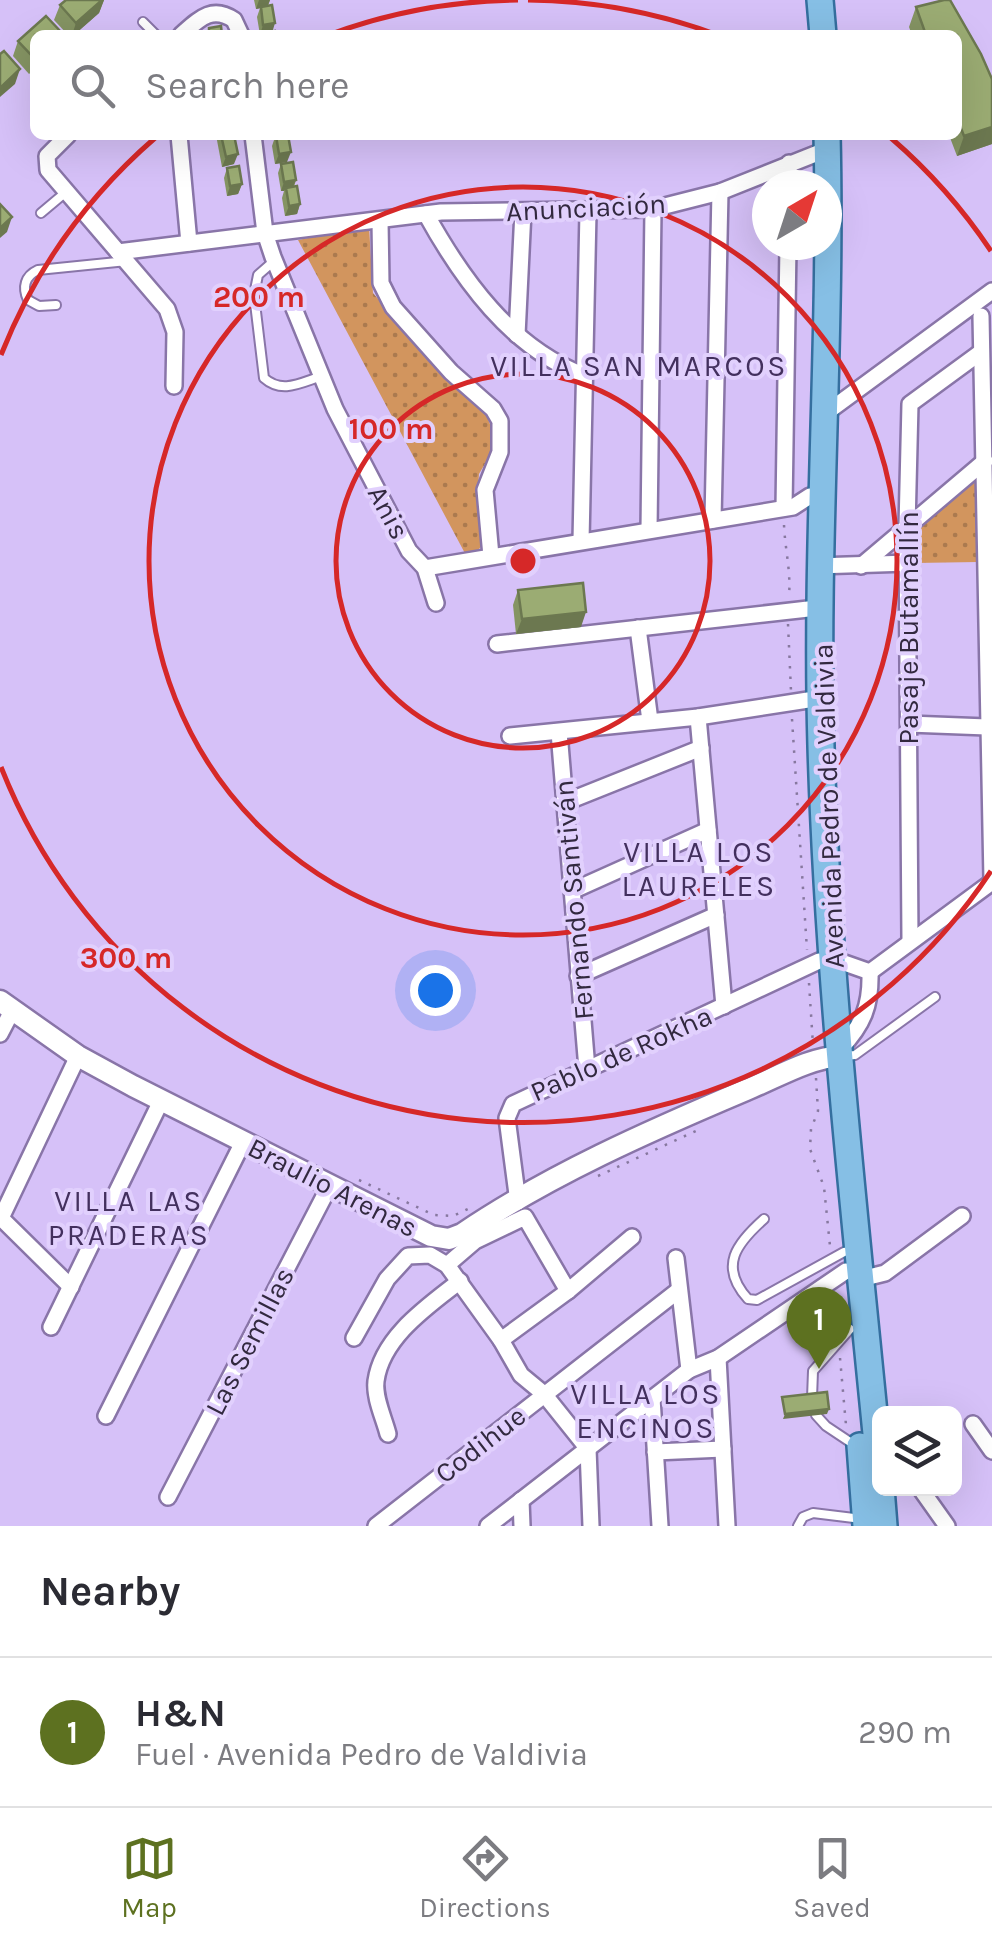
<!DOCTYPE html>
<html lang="en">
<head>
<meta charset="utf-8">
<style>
  :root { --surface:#fff; --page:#f2f2f3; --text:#2b2b33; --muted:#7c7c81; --line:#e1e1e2; --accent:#5d7120 }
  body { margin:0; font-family:Karla,sans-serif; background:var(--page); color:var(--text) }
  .controls { position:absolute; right:30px; bottom:30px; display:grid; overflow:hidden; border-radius:15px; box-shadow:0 10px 40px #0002 }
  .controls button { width:90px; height:90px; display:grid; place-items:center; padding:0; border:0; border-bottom:2px solid var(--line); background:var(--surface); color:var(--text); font:50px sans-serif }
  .compass { position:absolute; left:752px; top:170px; width:90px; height:90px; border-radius:50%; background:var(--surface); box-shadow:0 10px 40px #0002; rotate:39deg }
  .you { position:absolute; left:435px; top:990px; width:35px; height:35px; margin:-25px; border:8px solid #fff; border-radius:50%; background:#1a73e8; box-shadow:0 0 0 15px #1a73e833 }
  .badge { display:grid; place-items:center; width:65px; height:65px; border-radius:50%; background:var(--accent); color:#fff; font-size:32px; font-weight:700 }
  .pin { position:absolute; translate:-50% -82px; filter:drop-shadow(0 2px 5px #0008) }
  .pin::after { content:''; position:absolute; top:52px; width:35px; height:30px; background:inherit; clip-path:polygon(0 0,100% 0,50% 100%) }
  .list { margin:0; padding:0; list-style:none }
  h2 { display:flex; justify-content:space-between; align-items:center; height:130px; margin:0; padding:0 40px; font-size:42px }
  h2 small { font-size:32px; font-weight:400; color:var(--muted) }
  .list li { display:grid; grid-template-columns:65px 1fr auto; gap:30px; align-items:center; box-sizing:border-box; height:150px; padding:0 40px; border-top:2px solid var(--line) }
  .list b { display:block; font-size:38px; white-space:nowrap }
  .list p { margin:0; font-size:32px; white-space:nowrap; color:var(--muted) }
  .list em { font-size:32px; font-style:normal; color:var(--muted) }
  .icon { flex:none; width:55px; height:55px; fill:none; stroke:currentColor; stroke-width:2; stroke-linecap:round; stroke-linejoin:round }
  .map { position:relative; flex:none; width:992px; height:1526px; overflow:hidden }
  .search { position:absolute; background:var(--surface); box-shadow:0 10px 40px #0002; left:30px; right:30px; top:30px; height:110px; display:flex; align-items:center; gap:25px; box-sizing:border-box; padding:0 35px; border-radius:15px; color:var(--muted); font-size:38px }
  .sheet { height:280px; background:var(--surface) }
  nav { display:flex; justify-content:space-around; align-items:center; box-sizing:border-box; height:140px; border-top:2px solid var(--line); background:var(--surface); font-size:28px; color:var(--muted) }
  nav a { display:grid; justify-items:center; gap:5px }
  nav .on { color:var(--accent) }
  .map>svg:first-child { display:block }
  .park { fill:url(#park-dots) }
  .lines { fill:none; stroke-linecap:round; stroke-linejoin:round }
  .service-casing { stroke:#8975a8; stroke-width:12 }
  .minor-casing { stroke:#8975a8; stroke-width:20 }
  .tertiary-casing { stroke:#8975a8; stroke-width:25 }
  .primary-casing { stroke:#356f9f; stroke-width:30 }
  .path { stroke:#87789f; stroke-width:2.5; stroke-dasharray:2.5 8; stroke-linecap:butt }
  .service { stroke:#fff; stroke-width:8 }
  .minor { stroke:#fff; stroke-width:15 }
  .tertiary { stroke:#fff; stroke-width:20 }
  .primary { stroke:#86bfe5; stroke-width:25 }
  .wall { fill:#859463 }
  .shaded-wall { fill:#6c7850 }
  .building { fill:#9bac73; stroke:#6c7850; stroke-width:2.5 }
  .ring { fill:none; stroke:#d62828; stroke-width:5 }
  .labels { text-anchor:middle; stroke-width:8; stroke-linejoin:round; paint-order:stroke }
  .street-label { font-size:28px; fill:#32293f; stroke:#e1d0fd }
  .neighbourhood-label { font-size:30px; letter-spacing:2.5px; fill:#43305e; stroke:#e1d0fd }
  .centre { fill:#d62828; stroke:#e1d0fd; stroke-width:5 }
  .ring-label { font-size:30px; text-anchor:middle; font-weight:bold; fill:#d62828; stroke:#e1d0fd; stroke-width:8; stroke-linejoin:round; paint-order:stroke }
</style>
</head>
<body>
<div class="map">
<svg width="992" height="1526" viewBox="0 0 992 1526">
  <defs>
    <pattern id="park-dots" width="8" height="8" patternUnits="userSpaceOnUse" patternTransform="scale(2.5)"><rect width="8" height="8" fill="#d2955e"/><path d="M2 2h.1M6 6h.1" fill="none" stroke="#ab7a4f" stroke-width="1.8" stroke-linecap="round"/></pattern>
  </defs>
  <rect width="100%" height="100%" fill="#d6c1f8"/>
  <g class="park">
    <path d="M369 226 373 293 443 374 485 411 493 432V450L479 474 478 488 481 547 468 559 298 240Z"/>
    <path d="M977 475 978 562 915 563 914 529Z"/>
  </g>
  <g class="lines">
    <g class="service-casing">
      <g id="service">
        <path d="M143 22 156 35"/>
        <path d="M41 213 66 192"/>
        <path d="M274 261 258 275 254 295 264 378C282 394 300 383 322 376"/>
        <path d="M56 305 39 306 28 300C22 287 25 276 38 270L127 261"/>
        <path d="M845 1056 855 1055 935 997"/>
        <path d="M764 1219C737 1243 718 1266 748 1299L757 1300 844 1252"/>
        <path d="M812 1398 813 1371 850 1329"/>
        <path d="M816 1415 826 1426 856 1446"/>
        <path d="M798 1526 803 1517 813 1513 862 1519"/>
      </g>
    </g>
    <g class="minor-casing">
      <g id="minor">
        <path d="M181 35C199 19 212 5 234 20L241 35"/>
        <path d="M68 135 47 156 48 170 167 309 175 332 174 386"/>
        <path d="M179 135 189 243"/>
        <path d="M253 135 265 233 273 257 335 409 409 551 425 568 436 603"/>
        <path d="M789 185V163"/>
        <path d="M426 214C462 279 511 348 583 375"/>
        <path d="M380 221 381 283 393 307 451 372 493 409 500 421V452L485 490 491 556"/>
        <path d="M118 252 441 212 653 209 720 192 828 149"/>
        <path d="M981 316 992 880"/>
        <path d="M517 335 523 211"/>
        <path d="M826 413 992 291"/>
        <path d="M784 508 788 245"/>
        <path d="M713 520 720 192"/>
        <path d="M649 530 653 209"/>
        <path d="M581 541 588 212"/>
        <path d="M817 566 908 563"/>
        <path d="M861 566 985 461"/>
        <path d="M425 568 793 507 810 496"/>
        <path d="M638 628 650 721"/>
        <path d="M497 644 808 609"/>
        <path d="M698 717 724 1006"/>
        <path d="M909 724 987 727"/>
        <path d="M559 732 587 1069"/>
        <path d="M510 736 698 717 808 700"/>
        <path d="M566 802 701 748"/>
        <path d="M572 891 708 830"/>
        <path d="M910 940 907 527 910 404 981 352"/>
        <path d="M833 959 870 972"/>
        <path d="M870 972 992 882"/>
        <path d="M578 976 716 915"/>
        <path d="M0 1034 12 1011"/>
        <path d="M840 1049C863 1025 871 1006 870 972"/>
        <path d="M518 1202 507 1118 513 1104 819 961"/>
        <path d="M0 1217 71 1287"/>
        <path d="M1 1218 78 1056"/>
        <path d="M676 1258 689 1370"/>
        <path d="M447 1265 475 1241 525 1217 568 1291"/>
        <path d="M861 1279 885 1273 962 1216"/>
        <path d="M51 1327 161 1101"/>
        <path d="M354 1338 387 1279 408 1256 430 1255 447 1265 501 1340 521 1375 544 1394 588 1449 591 1526"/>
        <path d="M501 1340 568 1291 632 1237"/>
        <path d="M718 1358 727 1526"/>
        <path d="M652 1398 660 1526"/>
        <path d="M106 1416 243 1142"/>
        <path d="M973 1424 992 1451"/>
        <path d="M388 1434C384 1418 374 1398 376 1381 382 1337 428 1306 460 1281"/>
        <path d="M655 1452 723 1449"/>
        <path d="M920 1488 947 1526"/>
        <path d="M168 1497 330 1185"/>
        <path d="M521 1500 522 1526"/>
        <path d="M376 1526 679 1290"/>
        <path d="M488 1526 689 1370 718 1358 846 1271"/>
      </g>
    </g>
    <g class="tertiary-casing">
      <path id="tertiary" d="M0 1001 78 1056 133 1086 431 1236 449 1239 462 1234C549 1175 649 1131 746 1090 776 1078 808 1058 841 1056"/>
    </g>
    <g class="primary-casing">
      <g id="primary">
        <path d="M820 0 823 35"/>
        <path d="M827 135C832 339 815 542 821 746 828 989 857 1233 880 1475"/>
        <path d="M860 1446 866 1526"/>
        <path d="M881 1488 884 1526"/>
      </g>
    </g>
    <g class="path">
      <path d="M784 525C785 549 791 571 789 596"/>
      <path d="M788 624 791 691"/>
      <path d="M792 719 807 950"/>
      <path d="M809 983 813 1045"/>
      <path d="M816 1078 818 1111 811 1129 810 1149 824 1187 830 1246"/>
      <path d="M598 1176 698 1130"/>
      <path d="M359 1180 434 1215 453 1216 472 1207"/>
      <path d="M834 1293 837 1325"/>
      <path d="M840 1358 846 1425"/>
    </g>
    <use href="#service" class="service"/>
    <use href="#minor" class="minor"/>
    <use href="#tertiary" class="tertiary"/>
    <use href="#primary" class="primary"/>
  </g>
  <g class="wall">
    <path d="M66 0H104L99 13 74 35H68L54 20 60 5Z"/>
    <path d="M254 0H270L268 6 272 32 276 35H260L257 17 260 8 256 9Z"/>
    <path d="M944 0H950L981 54 992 79V144L957 156 949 135H957V35H912L909 27 916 7Z"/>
    <path d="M35 35V69L29 74 13 56 18 41Z"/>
    <path d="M216 135H234V164L222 167Z"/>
    <path d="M270 135H288L287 162 275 164 272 146 275 137 270 138Z"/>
    <path d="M281 164 296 180 294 187 300 204 297 214 285 216 282 198 284 191H281L278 173Z"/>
    <path d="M227 168 242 184 238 194 227 196 224 178Z"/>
    <path d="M518 590 581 627 516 634 513 605Z"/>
  </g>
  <g class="shaded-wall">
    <path d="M102 0H104L99 13 74 35H72L76 23Z"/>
    <path d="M259 0H270L267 7 256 9Z"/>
    <path d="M275 23 272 33 260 35 263 25Z"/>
    <path d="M20 69 15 84 0 97V88Z"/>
    <path d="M992 127V144L957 156 964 136Z"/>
    <path d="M291 152 287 162 275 164 279 154Z"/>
    <path d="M238 154 234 164 222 167 226 157Z"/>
    <path d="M296 180 292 189 286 188 284 191H281L284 182Z"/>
    <path d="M242 184 238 194 227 196 230 186Z"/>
    <path d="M300 204 297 214 285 216 289 206Z"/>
    <path d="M12 217 7 232 0 238V228Z"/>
    <path d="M586 612 581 627 516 634 522 619Z"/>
    <path d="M829 1409 827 1414 783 1419 785 1414Z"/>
  </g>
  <g class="building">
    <path d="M66 0H102L76 23 60 5Z"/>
    <path d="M944 0H950L981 54 992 79V127L964 136 957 118V35H926L916 7Z"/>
    <path d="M272 5 275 23 263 25 261 7Z"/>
    <path d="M46 16 63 34 35 35V59L18 41Z"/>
    <path d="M221 26 222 35H209V28Z"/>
    <path d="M275 31 276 35H264L263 33Z"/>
    <path d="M4 51 20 69 0 88V54Z"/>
    <path d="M221 135H234L238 154 226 157Z"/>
    <path d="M288 135 291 152 279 154 276 136Z"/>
    <path d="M293 162 296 180 284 182 281 164Z"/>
    <path d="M239 166 242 184 230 186 227 168Z"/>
    <path d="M297 186 300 204 289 206 286 188Z"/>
    <path d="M0 204 12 217 0 228Z"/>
    <path d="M583 583 586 612 522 619 518 590Z"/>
    <path d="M827 1392 829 1409 785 1414 782 1397Z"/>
  </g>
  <g class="ring">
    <circle cx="523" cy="561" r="187"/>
    <circle cx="523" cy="561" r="374"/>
    <path d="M991 871A561 561 0 0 1 1 767M1 355A561 561 0 0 1 155 138M331 34A561 561 0 0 1 518 0M528 0A561 561 0 0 1 715 34M891 138A561 561 0 0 1 991 251"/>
  </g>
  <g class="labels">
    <g class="street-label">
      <text transform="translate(586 207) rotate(-3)" y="10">Anunciación</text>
      <text transform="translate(389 512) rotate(62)" y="10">Anis</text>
      <text transform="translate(908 628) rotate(-90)" y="10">Pasaje Butamallín</text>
      <text transform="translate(828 806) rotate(-92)" y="10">Avenida Pedro de Valdivia</text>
      <text transform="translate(573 900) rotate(-95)" y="10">Fernando Santiván</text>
      <text transform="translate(621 1053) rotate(-24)" y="10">Pablo de Rokha</text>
      <text transform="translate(333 1187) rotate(27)" y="10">Braulio Arenas</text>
      <text transform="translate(249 1341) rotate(-63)" y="10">Las Semillas</text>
      <text transform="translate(480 1444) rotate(-38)" y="10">Codihue</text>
    </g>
    <g class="neighbourhood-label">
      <text x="639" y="376">VILLA SAN MARCOS</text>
      <text x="699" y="862">VILLA LOS<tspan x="699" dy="34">LAURELES</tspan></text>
      <text x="129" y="1211">VILLA LAS<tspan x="129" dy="34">PRADERAS</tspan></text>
      <text x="646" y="1404">VILLA LOS<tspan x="646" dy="34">ENCINOS</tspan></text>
    </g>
  </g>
  <circle cx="523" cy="561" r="15" class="centre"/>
  <g class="ring-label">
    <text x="259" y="307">200 m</text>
    <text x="391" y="439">100 m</text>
    <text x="126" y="968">300 m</text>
  </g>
</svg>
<div class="controls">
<button><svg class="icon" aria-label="layers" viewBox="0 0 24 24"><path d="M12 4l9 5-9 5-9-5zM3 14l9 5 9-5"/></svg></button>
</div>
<svg class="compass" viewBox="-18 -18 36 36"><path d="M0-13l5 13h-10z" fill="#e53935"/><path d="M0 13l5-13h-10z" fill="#7c7c81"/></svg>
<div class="you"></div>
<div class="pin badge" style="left:819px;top:1369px">1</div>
<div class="search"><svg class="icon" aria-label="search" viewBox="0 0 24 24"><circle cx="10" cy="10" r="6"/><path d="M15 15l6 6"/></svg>Search here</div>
</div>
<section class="sheet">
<h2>Nearby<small></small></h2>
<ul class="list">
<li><span class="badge">1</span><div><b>H&amp;N</b><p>Fuel · Avenida Pedro de Valdivia</p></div><em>290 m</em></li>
</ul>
</section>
<nav>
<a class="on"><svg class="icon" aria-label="map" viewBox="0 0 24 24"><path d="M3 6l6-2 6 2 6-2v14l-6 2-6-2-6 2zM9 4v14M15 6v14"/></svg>Map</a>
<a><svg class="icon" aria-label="directions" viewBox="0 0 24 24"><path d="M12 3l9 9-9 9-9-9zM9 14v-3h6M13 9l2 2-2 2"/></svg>Directions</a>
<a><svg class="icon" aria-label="saved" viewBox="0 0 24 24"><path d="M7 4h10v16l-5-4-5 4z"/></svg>Saved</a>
</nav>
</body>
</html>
